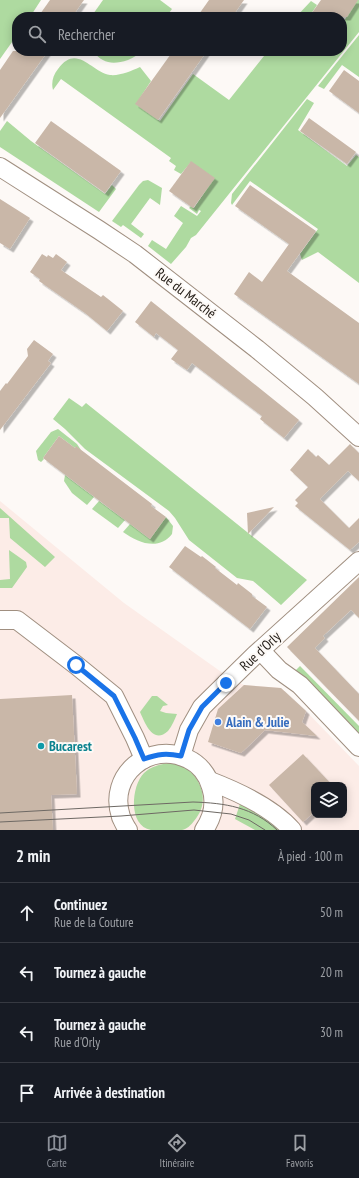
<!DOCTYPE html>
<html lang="fr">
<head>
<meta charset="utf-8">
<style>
  :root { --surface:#171b24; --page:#20242c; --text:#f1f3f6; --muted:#9ea1a6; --line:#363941; --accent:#8c9099 }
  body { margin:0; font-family:"PT Sans Narrow",sans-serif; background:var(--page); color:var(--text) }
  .controls { position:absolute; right:12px; bottom:12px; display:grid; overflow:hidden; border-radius:8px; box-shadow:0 2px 10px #0003 }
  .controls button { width:36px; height:36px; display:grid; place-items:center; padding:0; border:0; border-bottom:1px solid var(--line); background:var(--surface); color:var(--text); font:20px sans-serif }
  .stop { position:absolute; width:12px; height:12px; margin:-9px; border:3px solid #1a73e8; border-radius:50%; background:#fff }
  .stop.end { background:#1a73e8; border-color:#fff; box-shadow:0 1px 4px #0008 }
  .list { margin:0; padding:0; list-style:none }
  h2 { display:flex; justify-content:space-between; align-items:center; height:52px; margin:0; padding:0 16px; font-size:17px }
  h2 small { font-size:13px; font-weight:400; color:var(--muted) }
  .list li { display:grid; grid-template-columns:26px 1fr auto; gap:12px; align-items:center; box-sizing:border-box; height:60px; padding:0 16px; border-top:1px solid var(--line) }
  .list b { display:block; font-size:15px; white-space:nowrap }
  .list p { margin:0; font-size:13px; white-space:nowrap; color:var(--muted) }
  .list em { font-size:13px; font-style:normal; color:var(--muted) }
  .icon { flex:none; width:22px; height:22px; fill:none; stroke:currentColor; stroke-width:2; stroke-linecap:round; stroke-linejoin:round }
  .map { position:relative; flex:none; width:359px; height:830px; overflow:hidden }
  .search { position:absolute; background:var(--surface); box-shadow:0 2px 10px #0003; left:12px; right:12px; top:12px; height:44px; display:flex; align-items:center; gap:10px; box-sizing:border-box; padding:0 14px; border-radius:16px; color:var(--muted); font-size:15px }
  .sheet { height:292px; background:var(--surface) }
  nav { display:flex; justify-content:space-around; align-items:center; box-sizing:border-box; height:56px; border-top:1px solid var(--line); background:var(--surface); font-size:11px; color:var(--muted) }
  nav a { display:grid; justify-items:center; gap:2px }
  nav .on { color:var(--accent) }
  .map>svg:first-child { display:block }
  .industrial { fill:#fcece7; fill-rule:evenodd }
  .green { fill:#aedaa0 }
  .building { fill:#c9b7a8; filter:url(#shadow) }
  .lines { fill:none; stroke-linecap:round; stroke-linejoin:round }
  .minor-casing { stroke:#a08f80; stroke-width:20 }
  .minor { stroke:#fff; stroke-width:18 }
  .tram { stroke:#6e6964; stroke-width:1 }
  .route { stroke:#1a73e8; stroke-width:5 }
  .shop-dot { fill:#3f7fe0; stroke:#fdf9f6; stroke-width:1.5 }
  .culture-dot { fill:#0f9aa8; stroke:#fdf9f6; stroke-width:1.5 }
  .labels { text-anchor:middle; stroke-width:4; stroke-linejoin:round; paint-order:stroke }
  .street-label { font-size:14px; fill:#1f1913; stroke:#fdf9f6 }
  .shop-label { font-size:14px; font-weight:bold; fill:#366cbe; stroke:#fdf9f6; text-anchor:start }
  .culture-label { font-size:14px; font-weight:bold; fill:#0d838f; stroke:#fdf9f6; text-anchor:start }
</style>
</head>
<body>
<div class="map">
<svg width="359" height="830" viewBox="0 0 359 830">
  <defs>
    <filter id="shadow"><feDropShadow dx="3.5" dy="3.5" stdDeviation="0" flood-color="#0004"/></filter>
  </defs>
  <rect width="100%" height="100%" fill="#fdf9f6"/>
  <path class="industrial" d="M0 501 124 603 227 676 244 685 281 688 306 711 359 766V830H0ZM314 785H344V815H314Z"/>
  <g class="green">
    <path d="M0 0H41L30 17H17V35L0 59Z"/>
    <path d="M103 0H160L172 9 166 17H91Z"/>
    <path d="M349 0H359V32L196 235 191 238 186 247 171 264 148 246 152 240 166 249 183 223 174 216 181 206 197 216 201 211 199 210 197 214 189 208 191 206 194 208 214 178 191 162 181 174 174 170 176 166 169 161 171 158 61 79 53 90C51 83 53 75 58 69 77 43 91 72 110 75 120 76 131 71 140 67L151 81 136 104 160 121 193 74 229 100 268 51H342V24L355 4Z"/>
    <path d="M311 1 317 5 309 17H296Z"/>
    <path d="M359 35V77L342 65 324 89 318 86Z"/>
    <path d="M93 51H141C138 55 133 58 128 60 113 65 103 64 93 51Z"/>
    <path d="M307 99 314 103 298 130 347 166 356 155 359 157V283L318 252 302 260 300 254 318 229 250 181 232 205 231 203 232 194Z"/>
    <path d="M7 121 31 141 105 194 112 185 116 189 99 212 0 147V131Z"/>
    <path d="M148 180 162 188 160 205 150 198 131 224 144 234 141 238 123 225 121 227 112 221 139 185 143 181Z"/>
    <path d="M69 398 82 407 86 403 307 580 281 605 253 581 237 578 189 540 175 518 169 511 85 449 65 429 53 419Z"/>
    <path d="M58 429 77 444 81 450 76 447 75 448 59 436 43 458 44 459 41 462 38 460 36 451 51 432Z"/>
    <path d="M65 475 94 497 87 505 72 493 64 481Z"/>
    <path d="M99 501 125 520 118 528 92 509Z"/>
    <path d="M0 508 55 557 45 567 10 538 9 518H0Z"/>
    <path d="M166 517 173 526 172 534C159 551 138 543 123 532L130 524 150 539Z"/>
    <path d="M9 550 26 562 27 567 12 588H0V580L10 579Z"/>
    <path d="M300 666 359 726V737L295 671Z"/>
    <path d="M152 696H157L168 705 163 706 160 711 166 713 177 714C175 719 172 726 168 731 153 745 145 723 140 712Z"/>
    <path d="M169 763C172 763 175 763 178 764 184 766 189 770 193 774 205 789 207 806 194 821 191 825 187 829 182 830 177 830 157 830 151 830 128 826 131 786 144 773 150 767 160 764 169 763Z"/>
    <path d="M240 804 246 805 284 830H255L235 819Z"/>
  </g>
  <g class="building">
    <path d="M50 0H84L72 17H38Z"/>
    <path d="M209 0H244L232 17H197Z"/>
    <path d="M321 0H358L347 17H309Z"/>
    <path d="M13 51H48L0 118V70Z"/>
    <path d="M173 51H207L158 120 135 104Z"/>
    <path d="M344 70 359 81V113L329 91Z"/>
    <path d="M309 118 356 152 347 164 300 131Z"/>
    <path d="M51 121 121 171 105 193 35 143Z"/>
    <path d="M191 161 215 178 193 208 169 191Z"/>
    <path d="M250 185 316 231 287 271 359 323V384L234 294 249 272 262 282 289 244 235 206Z"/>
    <path d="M0 199 30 218 10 249 0 243Z"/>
    <path d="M42 254 47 257 48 255 53 258 56 254 67 262 61 270 101 297 103 295 123 311 107 331 85 313 39 281 40 279 30 272Z"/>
    <path d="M151 301 299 420 284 438 260 419 262 416 192 363 187 370 171 359 178 350 156 333 154 337 135 322Z"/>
    <path d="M34 340 53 354 48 361 51 363 0 430V391L6 383 7 384 28 356 27 349Z"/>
    <path d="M59 436 75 448 76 446 152 504 151 506 166 517 150 539 43 458Z"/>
    <path d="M350 444 359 453V481L348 471 320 499 349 528 359 518V542L350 550 295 506 298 503 295 500 308 487 290 470 308 449 316 457 318 455 329 465Z"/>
    <path d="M274 507 248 534 247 513Z"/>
    <path d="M185 546 201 557 202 556 216 567 215 568 237 585 238 583 252 594V596L267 607 250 629 169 567Z"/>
    <path d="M359 577V618L351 610 323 636 325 638 315 648 359 694V721L287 647Z"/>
    <path d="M244 685 281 688 306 711 302 722 317 736 265 730 241 753 208 742 218 709Z"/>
    <path d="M72 695 77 794 51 795 53 830H0V699Z"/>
    <path d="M303 754 332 785H314V812L303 822 269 785Z"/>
  </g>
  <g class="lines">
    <g class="minor-casing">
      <g id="minor">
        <path d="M0 167 99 230 135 254 257 349 315 397 359 437"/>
        <path d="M0 620H17L76 665 114 696 135 738 144 759"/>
        <path d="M261 651 279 670 300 685 359 747"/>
        <path d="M181 756 189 730 202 707 209 700 255 655 359 561"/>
        <path d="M210 781C236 791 273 808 292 830"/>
        <path d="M128 830C125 826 123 821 121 817 107 775 150 740 188 759 199 764 208 775 211 787 216 802 213 817 204 830"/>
      </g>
    </g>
    <use href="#minor" class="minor"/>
    <g class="tram">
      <path d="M0 813 193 802C225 803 253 807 277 830"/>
      <path d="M0 822 121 816 194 810 231 814 249 820 265 830"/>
    </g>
  </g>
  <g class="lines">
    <path class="route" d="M76 665 114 696 135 738 144 759C158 754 166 753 181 756L189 730 202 707 226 683"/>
  </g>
  <circle class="shop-dot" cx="218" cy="722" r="4"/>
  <circle class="culture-dot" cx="41" cy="746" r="4"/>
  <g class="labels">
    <g class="street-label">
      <text transform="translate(186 293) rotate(38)" y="5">Rue du Marché</text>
      <text transform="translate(260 651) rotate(-43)" y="5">Rue d'Orly</text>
    </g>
    <g class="shop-label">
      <text x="226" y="727">Alain &amp; Julie</text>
    </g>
    <g class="culture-label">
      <text x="49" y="751">Bucarest</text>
    </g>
  </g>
</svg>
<div class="controls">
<button><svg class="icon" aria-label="layers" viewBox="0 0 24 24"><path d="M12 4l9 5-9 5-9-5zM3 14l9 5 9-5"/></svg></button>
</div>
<div class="stop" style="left:76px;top:665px"></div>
<div class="stop end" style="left:226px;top:683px"></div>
<div class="search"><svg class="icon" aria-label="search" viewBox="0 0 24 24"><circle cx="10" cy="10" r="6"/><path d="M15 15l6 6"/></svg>Rechercher</div>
</div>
<section class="sheet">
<h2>2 min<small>À pied · 100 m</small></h2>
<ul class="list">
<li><svg class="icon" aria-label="ahead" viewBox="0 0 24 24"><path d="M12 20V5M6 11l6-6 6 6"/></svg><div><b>Continuez</b><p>Rue de la Couture</p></div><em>50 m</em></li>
<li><svg class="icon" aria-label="left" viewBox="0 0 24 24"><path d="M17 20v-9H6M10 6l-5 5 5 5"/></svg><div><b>Tournez à gauche</b></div><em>20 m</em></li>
<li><svg class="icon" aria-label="left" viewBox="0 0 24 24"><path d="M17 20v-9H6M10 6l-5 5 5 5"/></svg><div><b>Tournez à gauche</b><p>Rue d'Orly</p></div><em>30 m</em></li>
<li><svg class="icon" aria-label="arrive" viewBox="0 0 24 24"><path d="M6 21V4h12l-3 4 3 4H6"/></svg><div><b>Arrivée à destination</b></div></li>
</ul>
</section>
<nav>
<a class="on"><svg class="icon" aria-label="map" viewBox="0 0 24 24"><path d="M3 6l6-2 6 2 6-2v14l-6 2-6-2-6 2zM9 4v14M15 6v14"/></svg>Carte</a>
<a><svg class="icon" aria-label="directions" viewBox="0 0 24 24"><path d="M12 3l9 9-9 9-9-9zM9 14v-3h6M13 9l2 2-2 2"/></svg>Itinéraire</a>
<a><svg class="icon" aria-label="saved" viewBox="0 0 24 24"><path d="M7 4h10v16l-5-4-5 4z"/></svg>Favoris</a>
</nav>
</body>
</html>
